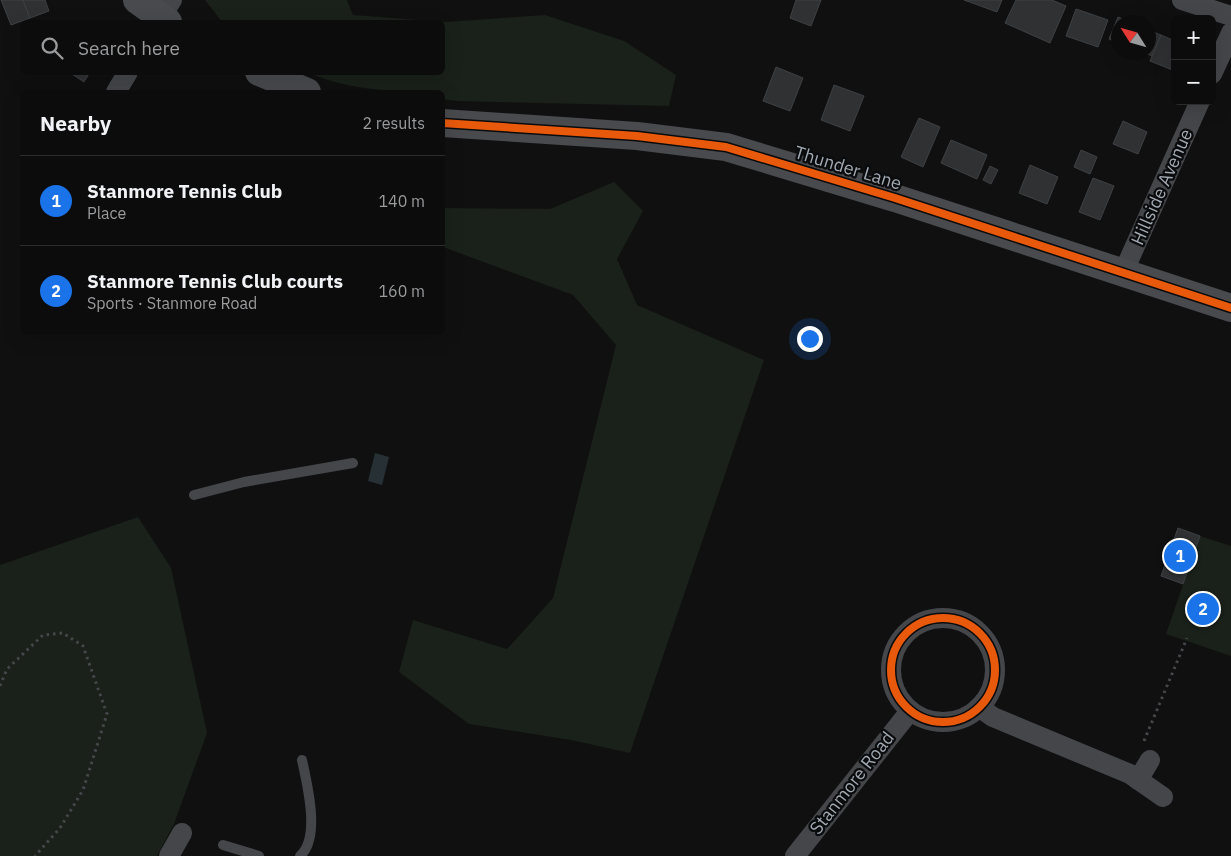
<!DOCTYPE html>
<html lang="en">
<head>
<meta charset="utf-8">
<style>
  :root { --surface:#0c0c0c; --page:#1a1a1a; --text:#f1f3f6; --muted:#9a9b9d; --line:#2c2c2d; --accent:#1a73e8 }
  body { margin:0; font-family:"IBM Plex Sans",sans-serif; background:var(--page); color:var(--text) }
  .controls { position:absolute; right:15px; top:15px; display:grid; overflow:hidden; border-radius:8px; box-shadow:0 5px 20px #0002 }
  .controls button { width:45px; height:45px; display:grid; place-items:center; padding:0; border:0; border-bottom:1px solid var(--line); background:var(--surface); color:var(--text); font:25px sans-serif }
  .compass { position:absolute; left:1111px; top:15px; width:45px; height:45px; border-radius:50%; background:var(--surface); box-shadow:0 5px 20px #0002; rotate:307deg }
  .you { position:absolute; left:809px; top:338px; width:18px; height:18px; margin:-12px; border:4px solid #fff; border-radius:50%; background:#1a73e8; box-shadow:0 0 0 8px #1a73e833 }
  .badge { display:grid; place-items:center; width:32px; height:32px; border-radius:50%; background:var(--accent); color:#fff; font-size:16px; font-weight:700 }
  .pin { position:absolute; translate:-50% -50%; border:2px solid #fff; box-shadow:0 1px 5px #0006 }
  .list { margin:0; padding:0; list-style:none }
  h2 { display:flex; justify-content:space-between; align-items:center; height:65px; margin:0; padding:0 20px; font-size:21px }
  h2 small { font-size:16px; font-weight:400; color:var(--muted) }
  .list li { display:grid; grid-template-columns:32px 1fr auto; gap:15px; align-items:center; box-sizing:border-box; height:90px; padding:0 20px; border-top:1px solid var(--line) }
  .list b { display:block; font-size:19px; white-space:nowrap }
  .list p { margin:0; font-size:16px; white-space:nowrap; color:var(--muted) }
  .list em { font-size:16px; font-style:normal; color:var(--muted) }
  .icon { flex:none; width:28px; height:28px; fill:none; stroke:currentColor; stroke-width:2; stroke-linecap:round; stroke-linejoin:round }
  .map { position:relative; flex:none; width:1231px; height:856px; overflow:hidden }
  .search { position:absolute; background:var(--surface); box-shadow:0 5px 20px #0002; left:20px; top:20px; width:425px; height:55px; display:flex; align-items:center; gap:12px; box-sizing:border-box; padding:0 18px; border-radius:8px; color:var(--muted); font-size:19px }
  .panel { position:absolute; background:var(--surface); box-shadow:0 5px 20px #0002; left:20px; top:90px; width:425px; height:245px; border-radius:8px }
  .map>svg:first-child { display:block }
  .green { fill:#1a201a }
  .water { fill:#273135 }
  .building { fill:#303133; stroke:#3e4144 }
  .lines { fill:none; stroke-linecap:round; stroke-linejoin:round }
  .path { stroke:#46474b; stroke-width:3; stroke-dasharray:2.5 4; stroke-linecap:butt }
  .lane { stroke:#444649; stroke-width:10 }
  .street { stroke:#444649; stroke-width:20 }
  .secondary { stroke:#484a4d; stroke-width:28 }
  .cycleway-casing { stroke:#0a0b0c; stroke-width:11 }
  .cycleway { stroke:#e8590c; stroke-width:8 }
  .labels { text-anchor:middle; stroke-width:4.5; stroke-linejoin:round; paint-order:stroke }
  .street-label { font-size:18px; fill:#a0a8b2; stroke:#0a0b0c }
</style>
</head>
<body>
<div class="map">
<svg width="1231" height="856" viewBox="0 0 1231 856">
  <rect width="100%" height="100%" fill="#101010"/>
  <g class="green">
    <path d="M205 0H347L353 15 445 22 545 15 624 41 676 75 669 106 457 101 443 99 442 92C401 92 348 91 310 73L442 72V22H222Z"/>
    <path d="M614 182 643 211 617 259 637 305 764 360 630 753 571 740 469 724 399 672 413 620 507 649 553 598 616 345 573 295 443 247V208L550 209Z"/>
    <path d="M138 517 171 568 207 733 174 824 157 856H0V565Z"/>
    <path d="M1200 536 1231 546V656L1166 634Z"/>
  </g>
  <path class="water" d="M375 453 389 457 382 485 368 481Z"/>
  <g class="building">
    <path d="M1 0H23L30 18 11 25Z"/>
    <path d="M23 0H45L49 11 30 18Z"/>
    <path d="M796 0H821L811 26 790 18Z"/>
    <path d="M964 0H1002L997 12Z"/>
    <path d="M1016 0H1052L1066 6 1050 43 1005 23Z"/>
    <path d="M1076 9 1108 20 1098 47 1066 36Z"/>
    <path d="M1118 17 1130 22H1118V43L1109 39Z"/>
    <path d="M1148 30 1161 35 1152 56 1143 52H1148Z"/>
    <path d="M1161 35 1175 41V71L1150 61Z"/>
    <path d="M776 67 803 78 790 111 763 101Z"/>
    <path d="M69 72H90L84 82Z"/>
    <path d="M834 85 864 96 850 131 821 120Z"/>
    <path d="M919 118 940 127 923 167 901 157Z"/>
    <path d="M1123 121 1147 132 1138 154 1113 144Z"/>
    <path d="M951 140 987 155 977 179 941 163Z"/>
    <path d="M1081 150 1097 157 1090 174 1074 167Z"/>
    <path d="M1030 165 1058 177 1047 204 1019 193Z"/>
    <path d="M990 166 998 170 991 184 983 180Z"/>
    <path d="M1093 178 1114 186 1100 220 1079 212Z"/>
    <path d="M1178 528 1200 536 1183 584 1161 576Z"/>
  </g>
  <g class="lines">
    <g class="path">
      <path d="M0 686 7 669 43 635 63 633 83 646 107 714 83 790 60 828 35 856"/>
      <path d="M1144 741 1187 638"/>
    </g>
    <g class="lane">
      <path d="M194 495 244 482 353 463"/>
      <path d="M223 845 259 856"/>
      <path d="M300 856C321 838 307 784 302 760"/>
    </g>
    <g class="street">
      <path d="M1182 0 1231 16"/>
      <path d="M158 22 172 0"/>
      <path d="M1212 74 1231 33"/>
      <path d="M116 92 128 72"/>
      <path d="M1123 273 1200 101"/>
      <circle cx="943" cy="670" r="52"/>
      <path d="M979 707 993 717 1130 774 1163 797"/>
      <path d="M1138 780 1150 760"/>
      <path d="M169 856 182 833"/>
      <path d="M795 856 910 711"/>
    </g>
    <g class="secondary">
      <path d="M137 0 168 22"/>
      <path d="M259 72 307 92"/>
      <path d="M442 123 637 136 726 147 895 198 1231 308"/>
    </g>
    <g class="cycleway-casing">
      <g id="cycleway">
        <path d="M442 123 637 136 726 147 895 198 1231 308"/>
        <circle cx="943" cy="670" r="52"/>
      </g>
    </g>
    <use href="#cycleway" class="cycleway"/>
  </g>
  <g class="labels">
    <g class="street-label">
      <text transform="translate(848 168) rotate(17)" y="6">Thunder Lane</text>
      <text transform="translate(1162 187) rotate(-66)" y="6">Hillside Avenue</text>
      <text transform="translate(852 783) rotate(-52)" y="6">Stanmore Road</text>
    </g>
  </g>
</svg>
<div class="controls">
<button>+</button>
<button>−</button>
</div>
<svg class="compass" viewBox="-18 -18 36 36"><path d="M0-13l5 13h-10z" fill="#e53935"/><path d="M0 13l5-13h-10z" fill="#9a9b9d"/></svg>
<div class="you"></div>
<div class="pin badge" style="left:1180px;top:556px">1</div>
<div class="pin badge" style="left:1203px;top:609px">2</div>
<div class="search"><svg class="icon" aria-label="search" viewBox="0 0 24 24"><circle cx="10" cy="10" r="6"/><path d="M15 15l6 6"/></svg>Search here</div>
<section class="panel">
<h2>Nearby<small>2 results</small></h2>
<ul class="list">
<li><span class="badge">1</span><div><b>Stanmore Tennis Club</b><p>Place</p></div><em>140 m</em></li>
<li><span class="badge">2</span><div><b>Stanmore Tennis Club courts</b><p>Sports · Stanmore Road</p></div><em>160 m</em></li>
</ul>
</section>
</div>
</body>
</html>
